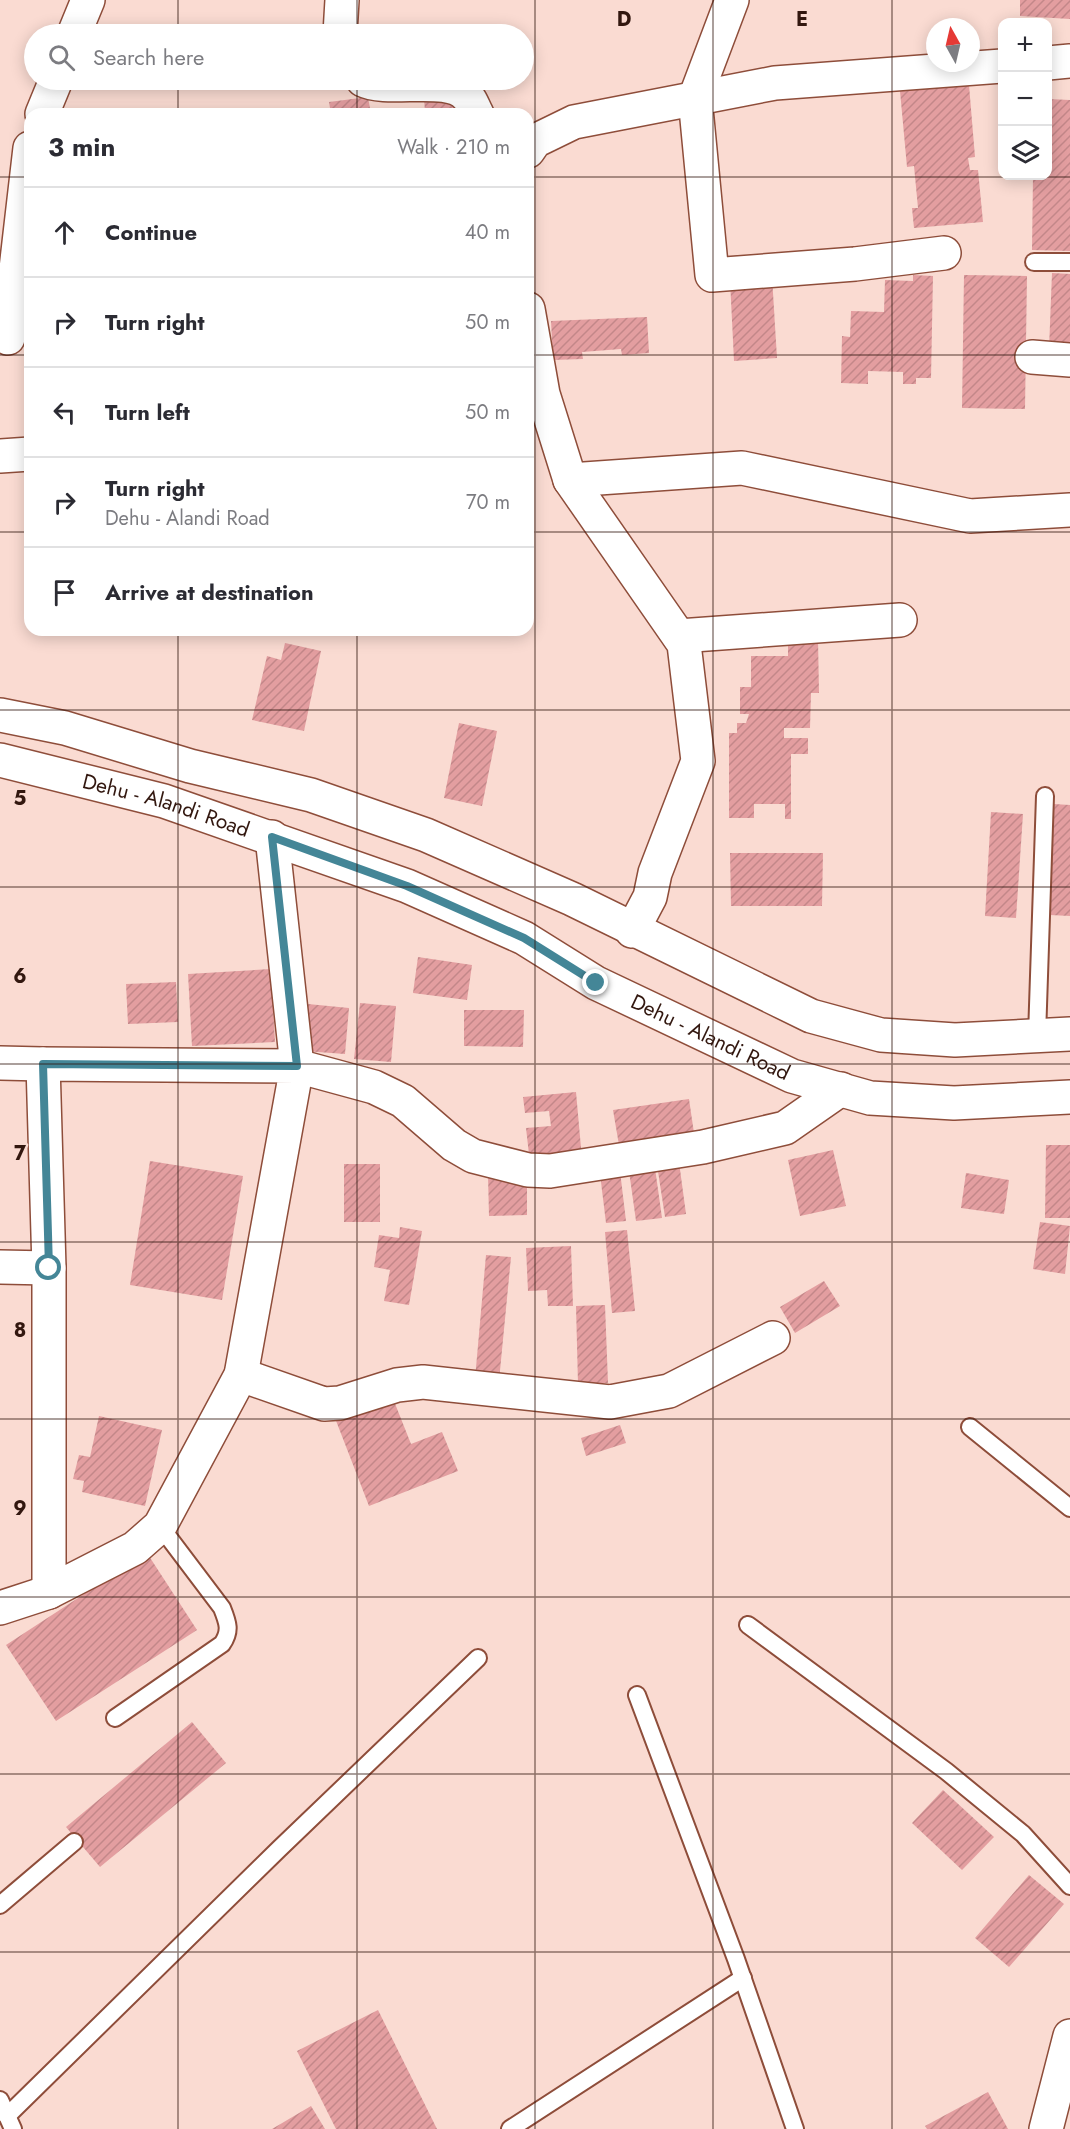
<!DOCTYPE html>
<html lang="en">
<head>
<meta charset="utf-8">
<style>
  :root { --surface:#fff; --page:#f2f2f3; --text:#2b2b33; --muted:#7c7c81; --line:#e1e1e2 }
  body { margin:0; font-family:Jost,sans-serif; background:var(--page); color:var(--text) }
  .controls { position:absolute; right:18px; top:18px; display:grid; overflow:hidden; border-radius:12px; box-shadow:0 3px 15px #0003 }
  .controls button { width:54px; height:54px; display:grid; place-items:center; padding:0; border:0; border-bottom:2px solid var(--line); background:var(--surface); color:var(--text); font:30px sans-serif }
  .compass { position:absolute; left:926px; top:18px; width:54px; height:54px; border-radius:50%; background:var(--surface); box-shadow:0 3px 15px #0003; rotate:352deg }
  .stop { position:absolute; width:18px; height:18px; margin:-14px; border:4px solid #448697; border-radius:50%; background:#fff }
  .stop.end { background:#448697; border-color:#fff; box-shadow:0 2px 6px #0008 }
  .list { margin:0; padding:0; list-style:none }
  h2 { display:flex; justify-content:space-between; align-items:center; height:78px; margin:0; padding:0 24px; font-size:26px }
  h2 small { font-size:20px; font-weight:400; color:var(--muted) }
  .list li { display:grid; grid-template-columns:39px 1fr auto; gap:18px; align-items:center; box-sizing:border-box; height:90px; padding:0 24px; border-top:2px solid var(--line) }
  .list b { display:block; font-size:22px; white-space:nowrap }
  .list p { margin:0; font-size:20px; white-space:nowrap; color:var(--muted) }
  .list em { font-size:20px; font-style:normal; color:var(--muted) }
  .icon { flex:none; width:33px; height:33px; fill:none; stroke:currentColor; stroke-width:2; stroke-linecap:round; stroke-linejoin:round }
  .map { position:relative; flex:none; width:1070px; height:2129px; overflow:hidden }
  .search { position:absolute; background:var(--surface); box-shadow:0 3px 15px #0003; left:24px; top:24px; width:510px; height:66px; display:flex; align-items:center; gap:15px; box-sizing:border-box; padding:0 21px; border-radius:33px; color:var(--muted); font-size:22px }
  .panel { position:absolute; background:var(--surface); box-shadow:0 3px 15px #0003; left:24px; top:108px; width:510px; height:528px; border-radius:18px }
  .map>svg:first-child { display:block }
  .building { fill:url(#building-hatch) }
  .lines { fill:none; stroke-linecap:round; stroke-linejoin:round }
  .lane-casing { stroke:#8e4d3a; stroke-width:20 }
  .street-casing { stroke:#8e4d3a; stroke-width:36 }
  .secondary-casing { stroke:#8e4d3a; stroke-width:36 }
  .primary-casing { stroke:#8e4d3a; stroke-width:36 }
  .lane { stroke:#fff; stroke-width:16 }
  .street { stroke:#fff; stroke-width:33 }
  .secondary { stroke:#fff; stroke-width:33 }
  .primary { stroke:#fff; stroke-width:33 }
  .route { stroke:#448697; stroke-width:8 }
  .grid { fill:none; stroke:#32170f; stroke-width:1.5; stroke-opacity:0.55 }
  .labels { text-anchor:middle; stroke-width:4.5; stroke-linejoin:round; paint-order:stroke }
  .street-label { font-size:21px; fill:#32170f; stroke:#fadbd2 }
  .grid-label { font-size:20px; text-anchor:middle; font-weight:bold; fill:#32170f; stroke:#fadbd2; stroke-width:4.5; stroke-linejoin:round; paint-order:stroke }
</style>
</head>
<body>
<div class="map">
<svg width="1070" height="2129" viewBox="0 0 1070 2129">
  <defs>
    <pattern id="building-hatch" width="6" height="6" patternUnits="userSpaceOnUse" patternTransform="scale(1.5)"><rect width="6" height="6" fill="#e39ea0"/><path d="M-1 1l2-2M0 6l6-6M5 7l2-2" fill="none" stroke="#c38789"/></pattern>
  </defs>
  <rect width="100%" height="100%" fill="#fadbd2"/>
  <g class="building">
    <path d="M1020 0H1070V19L1020 16Z"/>
    <path d="M969 85 975 157 968 158 970 170H978L983 222 914 228 912 208H918L914 166 907 167 900 91Z"/>
    <path d="M460 95 462 114H420V111H425L424 99Z"/>
    <path d="M368 97 371 114H331L329 102Z"/>
    <path d="M1048 99 1070 100V251L1032 250 1033 176H1048Z"/>
    <path d="M1052 273 1070 274V350L1049 349Z"/>
    <path d="M913 275 933 276 931 378H916V384H903V372L868 371V384L841 383 842 336 850 337 851 311 884 312 885 280 913 281Z"/>
    <path d="M964 275 1027 276 1025 409 962 408Z"/>
    <path d="M772 277 777 358 734 361 730 280Z"/>
    <path d="M647 317 649 353 622 355 621 349 582 352 583 359 553 360 551 321Z"/>
    <path d="M788 639H818L819 693H811L810 728H784V738H808V754H791V819H785V804H754V818H729V733H737V723H746L749 714H740V687H751V656H788Z"/>
    <path d="M285 643 321 651 304 731 252 720 267 656 281 660Z"/>
    <path d="M459 723 497 731 482 806 444 798Z"/>
    <path d="M1054 804 1070 805V916L1050 915Z"/>
    <path d="M991 812 1023 814 1016 918 985 916Z"/>
    <path d="M730 853H823L822 906H731Z"/>
    <path d="M418 957 472 965 467 1000 413 993Z"/>
    <path d="M271 969 275 1042 192 1046 188 974Z"/>
    <path d="M176 982 178 1022 128 1024 126 984Z"/>
    <path d="M360 1003 396 1006 391 1062 354 1059Z"/>
    <path d="M308 1004 349 1008 345 1054 304 1051Z"/>
    <path d="M464 1010H524L523 1047 464 1046Z"/>
    <path d="M576 1092 582 1159 530 1163 526 1128 551 1126 549 1111 525 1113 523 1097Z"/>
    <path d="M689 1099 695 1140 620 1151 613 1110Z"/>
    <path d="M1046 1145H1070V1218H1045Z"/>
    <path d="M833 1150 846 1206 800 1216 788 1160Z"/>
    <path d="M150 1161 243 1176 222 1300 130 1285Z"/>
    <path d="M679 1162 686 1214 665 1217 657 1165Z"/>
    <rect x="344" y="1164" width="36" height="58"/>
    <path d="M655 1168 662 1218 636 1221 629 1171Z"/>
    <path d="M620 1171 626 1221 606 1223 600 1174Z"/>
    <path d="M966 1173 1009 1180 1004 1214 961 1208Z"/>
    <path d="M527 1174V1215L489 1216 488 1175Z"/>
    <path d="M1040 1222 1070 1226 1065 1274 1033 1269Z"/>
    <path d="M400 1227 422 1231 409 1305 384 1301 390 1270 374 1267 379 1235 399 1238Z"/>
    <path d="M627 1230 635 1311 612 1313 605 1232Z"/>
    <path d="M571 1246 573 1306H548L547 1290 528 1291 526 1248Z"/>
    <path d="M486 1255 511 1257 499 1381 475 1379Z"/>
    <path d="M824 1281 840 1306 795 1333 780 1307Z"/>
    <path d="M605 1305 608 1383 578 1384 576 1306Z"/>
    <path d="M390 1391 411 1444 442 1432 458 1471 369 1506 333 1413Z"/>
    <path d="M99 1416 162 1430 145 1506 82 1492 84 1481 73 1479 79 1455 90 1457Z"/>
    <path d="M620 1425 626 1443 586 1456 581 1438Z"/>
    <path d="M147 1553 197 1630 56 1721 6 1645Z"/>
    <path d="M192 1722 226 1763 100 1867 66 1827Z"/>
    <path d="M943 1790 994 1837 962 1870 912 1823Z"/>
    <path d="M1029 1875 1064 1904 1009 1967 975 1938Z"/>
    <path d="M378 2010 437 2129H336L297 2051Z"/>
    <path d="M988 2092 1008 2129H927L925 2126Z"/>
    <path d="M311 2106 325 2129H272Z"/>
  </g>
  <g class="lines">
    <g class="lane-casing">
      <g id="lane">
        <path d="M1034 262H1070"/>
        <path d="M1037 1036 1045 796"/>
        <path d="M970 1427 1070 1508"/>
        <path d="M748 1625 946 1771 1023 1834 1070 1886"/>
        <path d="M637 1695 736 1959 795 2129"/>
        <path d="M115 1718 222 1644C231 1631 228 1623 222 1608L160 1526"/>
        <path d="M0 1905 74 1842"/>
        <path d="M0 2100 13 2129"/>
        <path d="M7 2116 279 1849 478 1658"/>
        <path d="M510 2129 743 1978"/>
      </g>
    </g>
    <g class="street-casing">
      <g id="street">
        <path d="M732 0 695 98 712 275 855 264 944 253"/>
        <path d="M74 34 88 0"/>
        <path d="M340 34 342 0"/>
        <path d="M1048 63 1070 61"/>
        <path d="M363 80C389 93 450 73 468 97 472 102 474 109 477 114"/>
        <path d="M42 114 56 80"/>
        <path d="M528 151 535 141 574 122 775 83 1002 66"/>
        <path d="M528 309 543 394 570 480 684 644 698 761 655 873 650 897 632 931"/>
        <path d="M8 338 30 148"/>
        <path d="M1032 357 1070 360"/>
        <path d="M0 456 30 454"/>
        <path d="M570 480 742 468 970 516 1070 510"/>
        <path d="M679 636 900 620"/>
        <path d="M272 837 297 1066 241 1375 160 1526 135 1548 49 1592V1268L43 1064 297 1066 374 1087 403 1101 454 1145 473 1156 528 1170 550 1171 703 1147 785 1128 841 1089"/>
        <path d="M0 1063 43 1064"/>
        <path d="M0 1267 49 1268"/>
        <path d="M241 1375 324 1404 340 1403 397 1385 423 1382 610 1402 669 1391 773 1338"/>
        <path d="M0 1608 49 1592"/>
      </g>
    </g>
    <g class="secondary-casing">
      <path id="secondary" d="M1046 2129 1070 2036"/>
    </g>
    <g class="primary-casing">
      <g id="primary">
        <path d="M0 715 65 728 190 766 311 795 426 835 572 899 811 1016 881 1035 955 1040 1070 1034"/>
        <path id="s1" d="M0 760 164 801 407 886 524 938 596 983 792 1076 870 1098 954 1103 1070 1097"/>
      </g>
    </g>
    <use href="#lane" class="lane"/>
    <use href="#street" class="street"/>
    <use href="#secondary" class="secondary"/>
    <use href="#primary" class="primary"/>
  </g>
  <g class="lines">
    <path class="route" d="M49 1268 43 1064 297 1066 272 837 407 886 524 938 596 983"/>
  </g>
  <path class="grid" d="M178 0V34M357 0V34M535 0V2129M713 0V2129M892 0V2129M178 80V114M357 80V114M0 177H30M528 177H1070M0 355H30M528 355H1070M0 532H30M528 532H1070M178 630V2129M357 630V2129M0 710H1070M0 887H1070M0 1064H1070M0 1242H1070M0 1419H1070M0 1597H1070M0 1774H1070M0 1952H1070"/>
  <g class="labels">
    <g class="street-label">
      <text dy="7" stroke="none"><textPath href="#s1" startOffset="172">Dehu - Alandi Road</textPath></text>
      <text dy="7" stroke="none"><textPath href="#s1" startOffset="766">Dehu - Alandi Road</textPath></text>
    </g>
  </g>
  <g class="grid-label">
    <text x="624" y="26">D</text>
    <text x="802" y="26">E</text>
    <text x="20" y="805">5</text>
    <text x="20" y="983">6</text>
    <text x="20" y="1160">7</text>
    <text x="20" y="1337">8</text>
    <text x="20" y="1515">9</text>
  </g>
</svg>
<div class="controls">
<button>+</button>
<button>−</button>
<button><svg class="icon" aria-label="layers" viewBox="0 0 24 24"><path d="M12 4l9 5-9 5-9-5zM3 14l9 5 9-5"/></svg></button>
</div>
<svg class="compass" viewBox="-18 -18 36 36"><path d="M0-13l5 13h-10z" fill="#e53935"/><path d="M0 13l5-13h-10z" fill="#7c7c81"/></svg>
<div class="stop" style="left:49px;top:1268px"></div>
<div class="stop end" style="left:596px;top:983px"></div>
<div class="search"><svg class="icon" aria-label="search" viewBox="0 0 24 24"><circle cx="10" cy="10" r="6"/><path d="M15 15l6 6"/></svg>Search here</div>
<section class="panel">
<h2>3 min<small>Walk · 210 m</small></h2>
<ul class="list">
<li><svg class="icon" aria-label="ahead" viewBox="0 0 24 24"><path d="M12 20V5M6 11l6-6 6 6"/></svg><div><b>Continue</b></div><em>40 m</em></li>
<li><svg class="icon" aria-label="right" viewBox="0 0 24 24"><path d="M7 20v-9h11M14 6l5 5-5 5"/></svg><div><b>Turn right</b></div><em>50 m</em></li>
<li><svg class="icon" aria-label="left" viewBox="0 0 24 24"><path d="M17 20v-9H6M10 6l-5 5 5 5"/></svg><div><b>Turn left</b></div><em>50 m</em></li>
<li><svg class="icon" aria-label="right" viewBox="0 0 24 24"><path d="M7 20v-9h11M14 6l5 5-5 5"/></svg><div><b>Turn right</b><p>Dehu - Alandi Road</p></div><em>70 m</em></li>
<li><svg class="icon" aria-label="arrive" viewBox="0 0 24 24"><path d="M6 21V4h12l-3 4 3 4H6"/></svg><div><b>Arrive at destination</b></div></li>
</ul>
</section>
</div>
</body>
</html>
